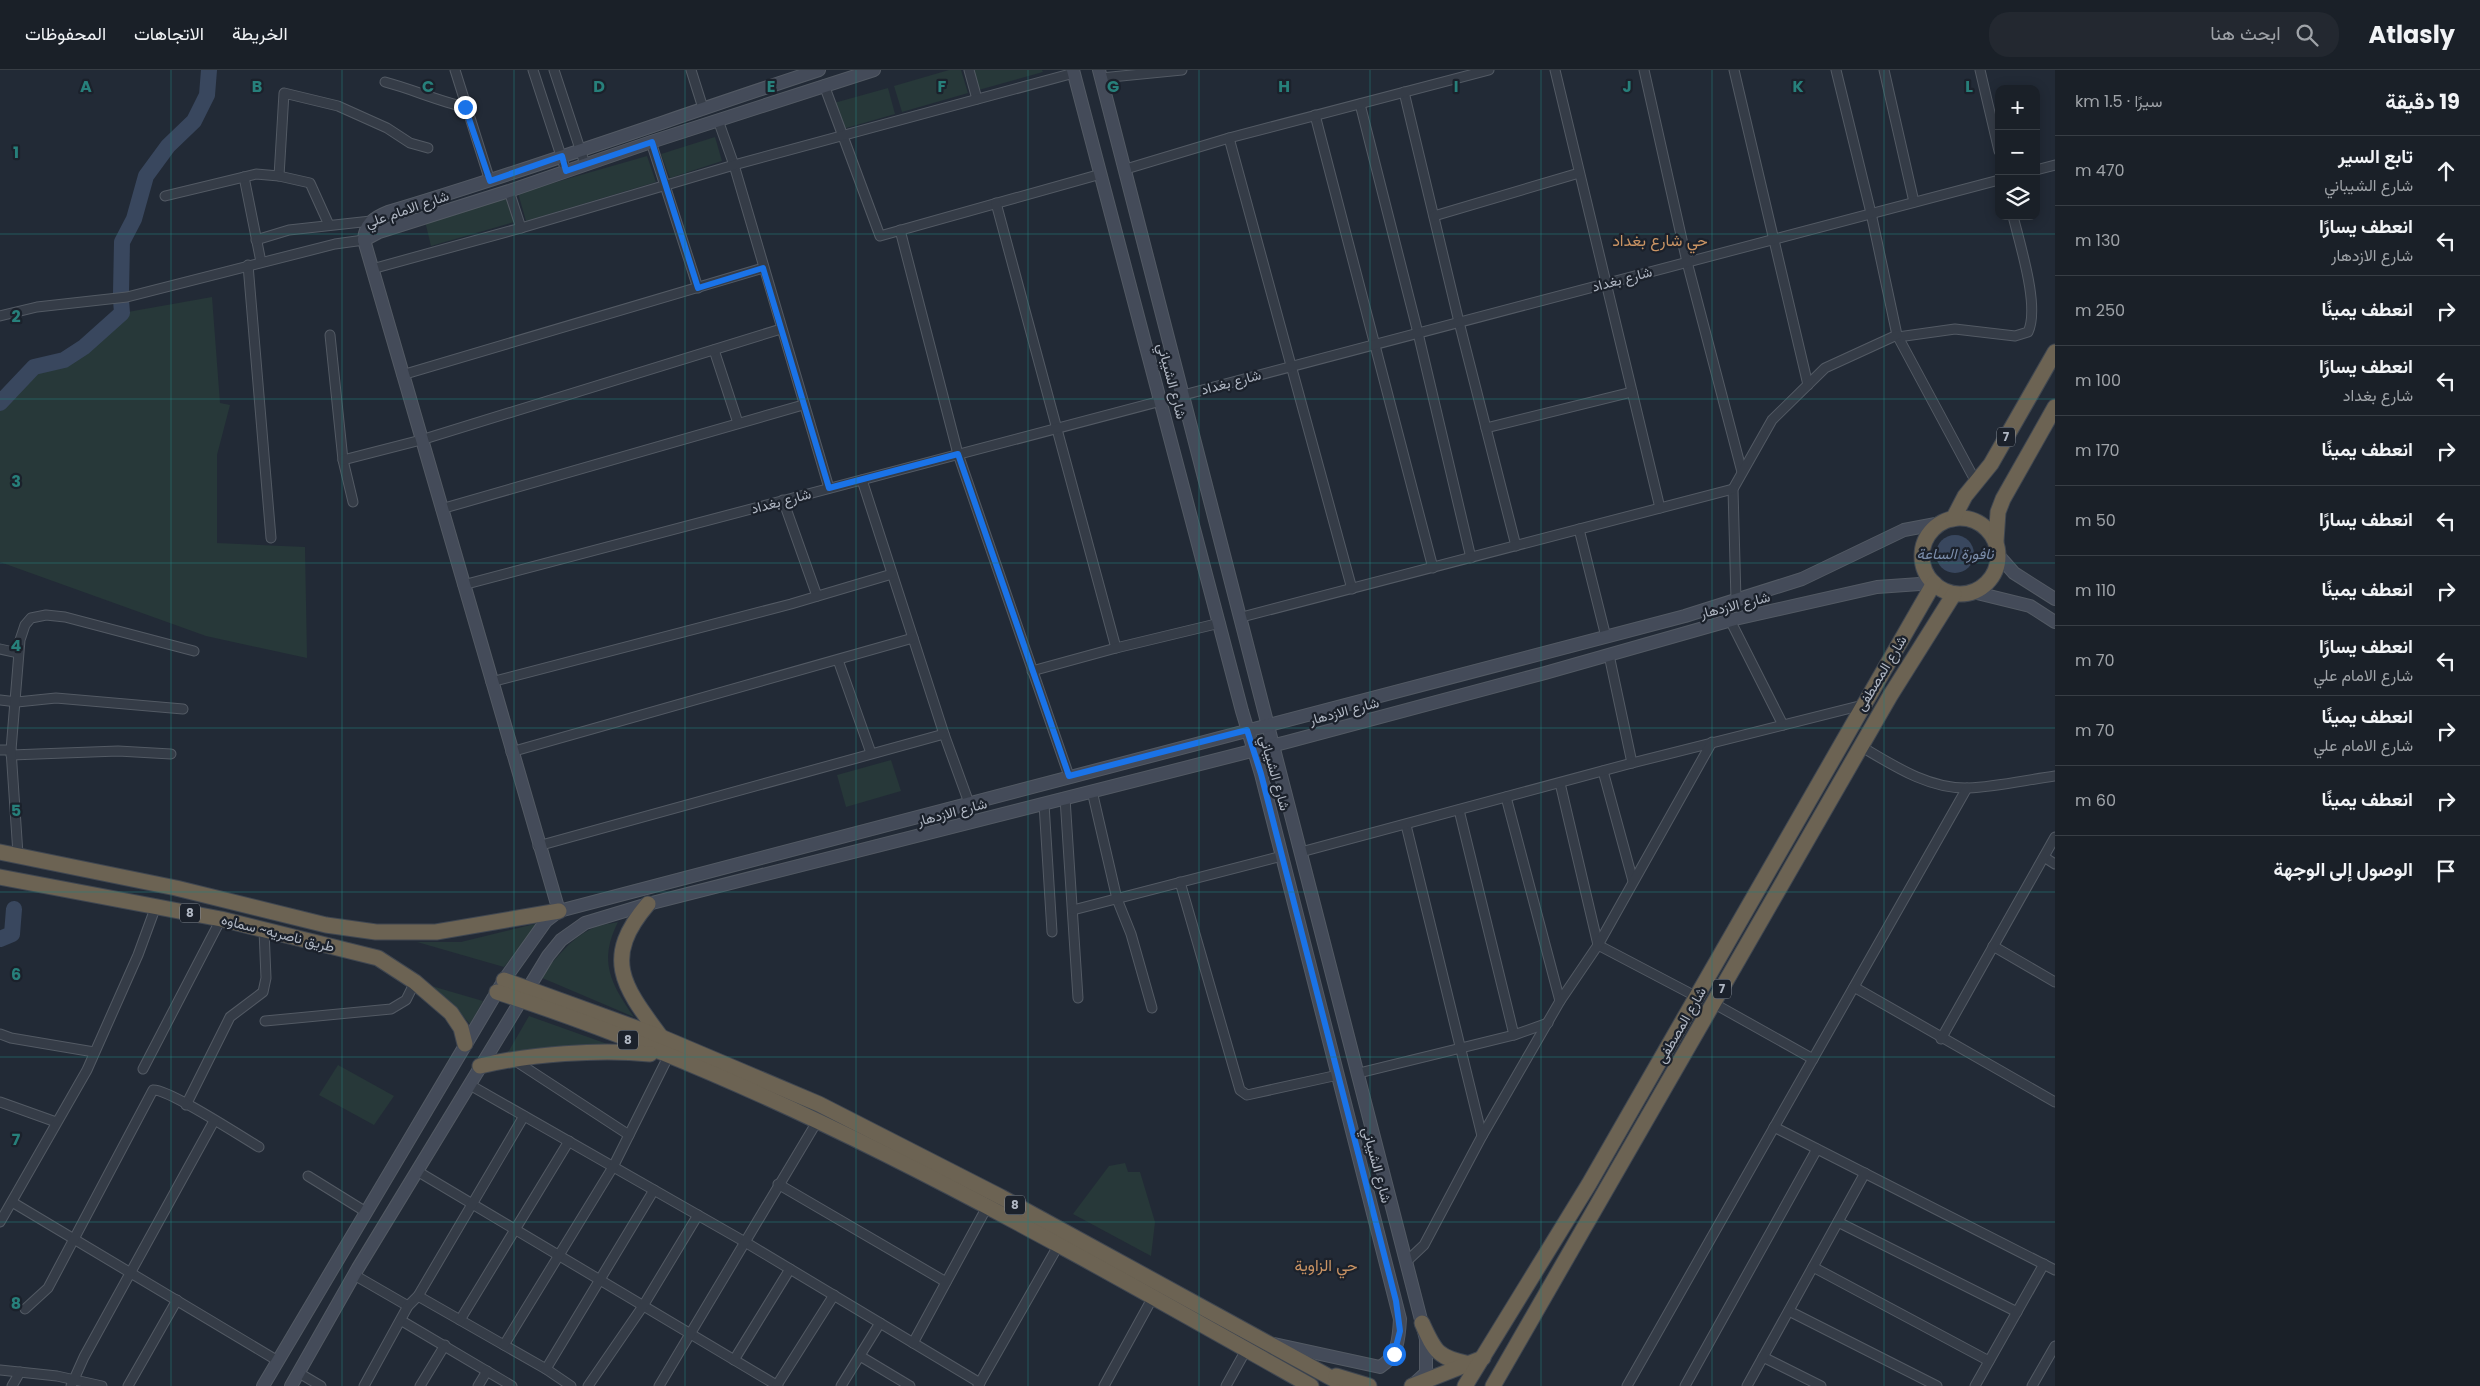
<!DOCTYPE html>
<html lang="ar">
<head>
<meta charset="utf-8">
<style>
  :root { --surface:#1a2028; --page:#232830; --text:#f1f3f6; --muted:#9fa3a8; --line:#383e45 }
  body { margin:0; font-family:Poppins,Vazirmatn,sans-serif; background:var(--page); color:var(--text); direction:rtl }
  .controls { position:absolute; right:15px; top:15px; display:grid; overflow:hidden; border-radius:10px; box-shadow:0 2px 12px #0003 }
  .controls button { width:45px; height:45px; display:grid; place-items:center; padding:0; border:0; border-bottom:1px solid var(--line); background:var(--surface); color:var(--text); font:25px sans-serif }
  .stop { position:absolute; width:15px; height:15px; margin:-11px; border:4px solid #1a73e8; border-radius:50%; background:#fff }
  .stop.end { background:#1a73e8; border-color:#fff; box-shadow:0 1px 5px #0008 }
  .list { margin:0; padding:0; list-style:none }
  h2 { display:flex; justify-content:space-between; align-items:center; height:65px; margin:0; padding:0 20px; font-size:21px }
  h2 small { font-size:16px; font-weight:400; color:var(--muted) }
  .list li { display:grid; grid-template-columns:32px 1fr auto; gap:15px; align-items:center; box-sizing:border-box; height:70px; padding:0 20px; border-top:1px solid var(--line) }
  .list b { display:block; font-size:19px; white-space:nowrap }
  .list p { margin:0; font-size:16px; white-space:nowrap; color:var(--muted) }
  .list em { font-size:16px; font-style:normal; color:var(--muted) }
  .icon { flex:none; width:28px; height:28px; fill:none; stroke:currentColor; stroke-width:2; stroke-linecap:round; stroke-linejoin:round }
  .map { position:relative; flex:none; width:2055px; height:1316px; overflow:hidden; direction:ltr }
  header { display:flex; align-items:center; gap:30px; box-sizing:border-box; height:70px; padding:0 25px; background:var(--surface); border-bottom:1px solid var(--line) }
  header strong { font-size:24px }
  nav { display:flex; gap:28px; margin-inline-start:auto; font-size:18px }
  .search { width:350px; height:45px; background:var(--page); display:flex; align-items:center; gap:12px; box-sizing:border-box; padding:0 18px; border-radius:20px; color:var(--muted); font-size:19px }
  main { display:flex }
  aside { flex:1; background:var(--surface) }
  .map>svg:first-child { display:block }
  .green { fill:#273839 }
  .water { fill:#39475e }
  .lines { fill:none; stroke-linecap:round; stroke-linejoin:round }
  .river { stroke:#39475e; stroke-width:16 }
  .street-casing { stroke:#535a64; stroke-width:11 }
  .secondary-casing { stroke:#535a64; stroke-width:14 }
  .highway-casing { stroke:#404751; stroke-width:17 }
  .street { stroke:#353c47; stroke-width:9 }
  .secondary { stroke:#444b59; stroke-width:12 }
  .highway { stroke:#6c6353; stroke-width:15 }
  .route { stroke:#1a73e8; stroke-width:6 }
  .grid { fill:none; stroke:#27807b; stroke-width:1; stroke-opacity:0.55 }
  .labels { text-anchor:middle; stroke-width:4.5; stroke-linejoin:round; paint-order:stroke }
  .shield { fill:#1b212b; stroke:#838a95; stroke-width:1 }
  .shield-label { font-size:12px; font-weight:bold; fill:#b0b7c3 }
  .street-label { font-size:14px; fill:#b0b7c3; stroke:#1b212b }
  .water-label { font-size:15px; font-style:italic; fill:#7b8daa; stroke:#1b212b }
  .quarter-label { font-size:16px; fill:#ca9464; stroke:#1b212b }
  .grid-label { font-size:16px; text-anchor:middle; font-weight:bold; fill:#27807b; stroke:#1b212b; stroke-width:4.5; stroke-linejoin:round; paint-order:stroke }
</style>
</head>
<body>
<header>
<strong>Atlasly</strong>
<div class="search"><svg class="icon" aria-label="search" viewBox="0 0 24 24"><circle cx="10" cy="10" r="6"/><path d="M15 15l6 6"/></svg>ابحث هنا</div>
<nav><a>الخريطة</a><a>الاتجاهات</a><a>المحفوظات</a></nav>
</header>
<main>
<aside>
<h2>19 دقيقة<small>سيرًا · 1.5 km</small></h2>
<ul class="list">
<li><svg class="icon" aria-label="ahead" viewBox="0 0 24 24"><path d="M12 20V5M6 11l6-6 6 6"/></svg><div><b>تابع السير</b><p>شارع الشيباني</p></div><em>470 m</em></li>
<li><svg class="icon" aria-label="left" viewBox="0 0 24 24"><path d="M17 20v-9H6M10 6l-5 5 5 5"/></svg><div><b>انعطف يسارًا</b><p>شارع الازدهار</p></div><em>130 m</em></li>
<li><svg class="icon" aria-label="right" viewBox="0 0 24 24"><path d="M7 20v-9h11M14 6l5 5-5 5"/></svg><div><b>انعطف يمينًا</b></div><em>250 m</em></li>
<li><svg class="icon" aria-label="left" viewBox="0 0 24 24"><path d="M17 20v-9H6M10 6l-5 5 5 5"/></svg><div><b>انعطف يسارًا</b><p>شارع بغداد</p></div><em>100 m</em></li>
<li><svg class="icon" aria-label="right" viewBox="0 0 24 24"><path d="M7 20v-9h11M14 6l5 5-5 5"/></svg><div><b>انعطف يمينًا</b></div><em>170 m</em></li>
<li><svg class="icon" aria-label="left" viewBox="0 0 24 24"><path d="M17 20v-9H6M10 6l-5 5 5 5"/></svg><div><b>انعطف يسارًا</b></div><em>50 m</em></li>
<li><svg class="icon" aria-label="right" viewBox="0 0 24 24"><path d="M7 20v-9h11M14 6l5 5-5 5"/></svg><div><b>انعطف يمينًا</b></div><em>110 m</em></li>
<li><svg class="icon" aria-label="left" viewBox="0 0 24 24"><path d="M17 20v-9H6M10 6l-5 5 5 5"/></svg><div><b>انعطف يسارًا</b><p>شارع الامام علي</p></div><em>70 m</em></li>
<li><svg class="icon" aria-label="right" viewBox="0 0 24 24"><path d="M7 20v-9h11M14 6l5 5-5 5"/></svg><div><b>انعطف يمينًا</b><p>شارع الامام علي</p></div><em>70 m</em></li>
<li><svg class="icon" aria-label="right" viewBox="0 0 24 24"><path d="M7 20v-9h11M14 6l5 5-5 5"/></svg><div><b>انعطف يمينًا</b></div><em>60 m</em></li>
<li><svg class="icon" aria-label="arrive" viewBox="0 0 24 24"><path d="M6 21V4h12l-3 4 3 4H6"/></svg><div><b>الوصول إلى الوجهة</b></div></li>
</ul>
</aside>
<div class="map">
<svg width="2055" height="1316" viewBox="0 0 2055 1316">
  <rect width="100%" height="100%" fill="#222a36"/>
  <g class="green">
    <path d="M949 0H961L968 23 902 42 894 16Z"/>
    <path d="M969 0H1042L1043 2 975 21Z"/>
    <path d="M888 18 895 44 843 59 834 33Z"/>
    <path d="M715 67 722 91 670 108 661 84Z"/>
    <path d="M647 86 656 112 526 151 518 123Z"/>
    <path d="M506 128 514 152 431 176 425 151Z"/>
    <path d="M212 227 220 333 230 335 217 385V473L305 477 307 588 206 566 0 492V333L3 329 34 297 64 290 84 277 122 243Z"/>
    <path d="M891 690 901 721 846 737 837 705Z"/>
    <path d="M618 852C598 891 611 914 634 947L540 907C555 890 570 869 591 859 599 855 609 854 618 852Z"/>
    <path d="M539 853 504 897 417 872H461Z"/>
    <path d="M428 915 483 931 470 954 452 934Z"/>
    <path d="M529 946 613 976 507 984Z"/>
    <path d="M338 995 394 1026 374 1055 319 1025Z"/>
    <path d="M1125 1093 1128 1102H1140L1155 1152 1151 1186 1073 1144 1109 1096Z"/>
  </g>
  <circle class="water" cx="1955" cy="484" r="19"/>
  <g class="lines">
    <g class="river">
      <path d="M121 223 122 172 134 149 146 106 168 76 194 51 207 25 209 0"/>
      <path d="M0 333 34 297 64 290 84 277 122 243 121 230"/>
      <path d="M0 869 12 864 14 839"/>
    </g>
    <g class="street-casing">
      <g id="street">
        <path d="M455 0 490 111"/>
        <path d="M533 0 566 101"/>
        <path d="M554 0 585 94"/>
        <path d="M691 0 703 38"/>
        <path d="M969 0 977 29"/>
        <path d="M1555 0 1660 438"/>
        <path d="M1644 0 1687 192 1742 402"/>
        <path d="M1734 0 1808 315"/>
        <path d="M1836 0 1871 143 1897 265 1976 412"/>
        <path d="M1884 0 1914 132"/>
        <path d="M1980 0 1999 81"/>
        <path d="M1101 8 1182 0"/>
        <path d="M385 12C412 19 438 31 465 37"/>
        <path d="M824 15 880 166 1101 104"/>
        <path d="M1404 22 1459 252 1516 476"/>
        <path d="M1360 34 1418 263 1471 488"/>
        <path d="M1315 45 1433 498"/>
        <path d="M718 50 734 95 829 418"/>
        <path d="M1229 68 1352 519"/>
        <path d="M651 72 698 218"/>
        <path d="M1126 99 1229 68 1489 0"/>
        <path d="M2036 100 2055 95"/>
        <path d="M279 106 284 23 338 36 387 58 410 73 428 78"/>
        <path d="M244 107 261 192"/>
        <path d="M509 121 521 158"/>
        <path d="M165 126 256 104 279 106 310 113 329 155"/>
        <path d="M996 133 1116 578"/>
        <path d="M1434 146 1579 103"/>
        <path d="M900 160 958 384 1069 706"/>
        <path d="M256 170 289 160 371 151"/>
        <path d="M248 195 271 468"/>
        <path d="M372 199 521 158 734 95 1074 3"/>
        <path d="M0 246 37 237 127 227 335 174 364 170"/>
        <path d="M330 265 343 390 353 432"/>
        <path d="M1898 267 1955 259 2015 266 2028 262C2040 237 2020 175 2013 146"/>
        <path d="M714 280 738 353"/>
        <path d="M402 305 763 198"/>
        <path d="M1486 358 1632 322"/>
        <path d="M343 390 421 370 781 259"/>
        <path d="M862 410 944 664 969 733"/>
        <path d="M783 430 817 526"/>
        <path d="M441 439 803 335"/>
        <path d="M1579 459 1606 567"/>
        <path d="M463 515 1999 110"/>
        <path d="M1736 530 1733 419 1772 350 1825 298 1897 265"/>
        <path d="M1242 547 1733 419"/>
        <path d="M1730 550 1783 655"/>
        <path d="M0 579 18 583"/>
        <path d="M1609 585 1632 693"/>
        <path d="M838 590 871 683"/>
        <path d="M1032 601 1116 578 1220 553"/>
        <path d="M491 612 791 534 892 504"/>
        <path d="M0 630 17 632 56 628 183 639"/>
        <path d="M1862 677C1894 696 1929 719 1968 718 1996 717 2026 710 2055 706"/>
        <path d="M0 680H11"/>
        <path d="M511 682 913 568"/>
        <path d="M11 685 118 681 171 684"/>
        <path d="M1603 701 1633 811"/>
        <path d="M1560 713 1598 875 1697 927"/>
        <path d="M1092 721 1117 829 1131 864 1152 938"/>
        <path d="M1506 727 1560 931"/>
        <path d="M1065 728 1078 928"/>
        <path d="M1044 734 1052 862"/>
        <path d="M1459 740 1514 965"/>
        <path d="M1406 755 1482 1066"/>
        <path d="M538 776 944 664"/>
        <path d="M1301 782 1632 693 1863 635"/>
        <path d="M18 784 11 680 20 570 25 555 31 548 46 545 65 547 194 581"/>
        <path d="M2044 787 2055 794"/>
        <path d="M1180 812 1240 1020 1247 1025 1338 1005"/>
        <path d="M1073 840 1282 786"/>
        <path d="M1993 876 2055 912"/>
        <path d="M1854 917 2055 1032"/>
        <path d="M1713 933 1813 989"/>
        <path d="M265 951 391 939 406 930 415 912"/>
        <path d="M0 964 11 968 94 982"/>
        <path d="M1941 969 2055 767"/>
        <path d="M514 990 629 1065"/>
        <path d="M143 999 221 849"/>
        <path d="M1359 1003 1514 965 1548 953"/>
        <path d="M470 1015 745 1172 980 1313"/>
        <path d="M0 1032 56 1052"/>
        <path d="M186 1035 230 947 263 922 266 908 264 860"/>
        <path d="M1774 1057 2055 1200"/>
        <path d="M417 1101 778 1316"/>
        <path d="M308 1106 366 1142"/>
        <path d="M778 1114 946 1212"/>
        <path d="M12 1132 278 1291"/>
        <path d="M0 1152 87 1000 138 885 156 836"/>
        <path d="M1838 1152 2017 1242"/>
        <path d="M1406 1192 1424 1175 1482 1066 1560 931 1598 875 1712 672"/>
        <path d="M1813 1197 1989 1291"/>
        <path d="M356 1206 408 1236"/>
        <path d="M418 1226 546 1299 571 1316"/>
        <path d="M25 1239 48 1218 153 1020C167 1018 242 1067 259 1077"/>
        <path d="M1789 1241 1937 1316"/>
        <path d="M460 1250 569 1071"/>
        <path d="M402 1251 512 1316"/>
        <path d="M913 1273 987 1137"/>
        <path d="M504 1275 613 1097 669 985"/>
        <path d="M860 1286 910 1316"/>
        <path d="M1763 1287 1821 1316"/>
        <path d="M734 1290 790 1199"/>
        <path d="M546 1299 654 1120"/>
        <path d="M0 1300 57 1306 102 1316"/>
        <path d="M299 1303 321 1316"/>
        <path d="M777 1315 834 1225"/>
        <path d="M12 1316 20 1302"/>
        <path d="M71 1316 84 1287 214 1051"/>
        <path d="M128 1316 177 1230"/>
        <path d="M364 1316 408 1236 418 1226 524 1046"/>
        <path d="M420 1316 445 1275"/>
        <path d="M478 1316 487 1301"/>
        <path d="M588 1316 643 1236 698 1145"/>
        <path d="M659 1316 818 1050"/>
        <path d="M841 1316 880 1253"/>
        <path d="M978 1316 1058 1176"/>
        <path d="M1104 1316 1153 1227"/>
        <path d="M1226 1316 1246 1280"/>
        <path d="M1627 1316 1967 718"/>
        <path d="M1685 1316 1817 1079"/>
        <path d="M1747 1316 1865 1103"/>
        <path d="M1975 1316 2044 1194"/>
        <path d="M2032 1316 2055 1276"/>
      </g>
    </g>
    <g class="secondary-casing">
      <g id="secondary">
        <path d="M1073 0 1242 641 1261 704 1400 1249C1399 1268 1398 1286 1380 1297L1274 1274"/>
        <path d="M1099 0 1426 1269V1303L1415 1313"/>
        <path d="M364 170 379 162 509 121 651 72 874 0"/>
        <path d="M1999 486 2014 503 2055 529"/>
        <path d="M1973 522 2030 536 2055 552"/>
        <path d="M559 841 364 170C365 154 373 148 388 142 533 99 675 47 819 0"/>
        <path d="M263 1316 504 910 546 851 559 841 1685 546 1802 509 1904 460 1941 453"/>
        <path d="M291 1316 358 1198 548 886 561 870 585 853 648 834 1287 672 1545 603 1735 549 1877 517 1934 513"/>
      </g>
    </g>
    <g class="highway-casing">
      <g id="highway">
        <circle cx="1960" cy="486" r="38"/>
        <path d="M1953 449 1965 426 1991 394 2055 282"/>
        <path d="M1996 471 1998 442 2003 429 2055 337"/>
        <path d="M0 782 176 818 326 855 376 862H436L559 841"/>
        <path d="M0 807 221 849 378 888 415 912 451 943 461 958 465 974"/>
        <path d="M648 834C601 889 624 917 661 967"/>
        <path d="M504 910 661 967 819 1034 1001 1127 1346 1316"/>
        <path d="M497 922C786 1015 1048 1168 1311 1316"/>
        <path d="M480 996C530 984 599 979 650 984"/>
        <path d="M1422 1253C1435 1282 1438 1288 1470 1294"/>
        <path d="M1336 1306 1369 1316"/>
        <path d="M1412 1316 1483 1288"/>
        <path d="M1465 1316 1589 1114 1934 513"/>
        <path d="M1493 1316 1890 626 1954 524"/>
      </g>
    </g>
    <use href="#street" class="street"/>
    <use href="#secondary" class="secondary"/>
    <use href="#highway" class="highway"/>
  </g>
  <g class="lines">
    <path class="route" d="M465 37 490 111 562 86 566 101 652 72 698 218 763 198 829 418 958 384 1069 706 1247 660 1261 704 1396 1231 1400 1261 1394 1284"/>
  </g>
  <path class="grid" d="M171 0V1316M342 0V1316M514 0V1316M685 0V1316M856 0V1316M1028 0V1316M1199 0V1316M1370 0V1316M1541 0V1316M1712 0V1316M1884 0V1316M0 164H2055M0 329H2055M0 493H2055M0 658H2055M0 822H2055M0 987H2055M0 1152H2055"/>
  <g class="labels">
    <g class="shield">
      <rect x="1997" y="357.5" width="18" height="19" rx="4"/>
      <rect x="180" y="833.5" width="20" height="19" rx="4"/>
      <rect x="1713" y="909.5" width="18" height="19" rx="4"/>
      <rect x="618" y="960.5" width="20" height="19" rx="4"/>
      <rect x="1005" y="1125.5" width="20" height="19" rx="4"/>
    </g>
    <g class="shield-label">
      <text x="2006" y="371">7</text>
      <text x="190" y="847">8</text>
      <text x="1722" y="923">7</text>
      <text x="628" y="974">8</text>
      <text x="1015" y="1139">8</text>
    </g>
    <g class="street-label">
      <text transform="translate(407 139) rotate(-19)" y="5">شارع الامام علي</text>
      <text transform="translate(1622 209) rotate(-15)" y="5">شارع بغداد</text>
      <text transform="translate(1172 311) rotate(75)" y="5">شارع الشيباني</text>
      <text transform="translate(1231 312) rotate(-15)" y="5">شارع بغداد</text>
      <text transform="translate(781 431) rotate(-15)" y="5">شارع بغداد</text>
      <text transform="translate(1735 535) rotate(-14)" y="5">شارع الازدهار</text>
      <text transform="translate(1881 603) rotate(-59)" y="5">شارع المصطفى</text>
      <text transform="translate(1344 641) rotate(-15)" y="5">شارع الازدهار</text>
      <text transform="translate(1275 703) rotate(74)" y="5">شارع الشيباني</text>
      <text transform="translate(952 742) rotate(-15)" y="5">شارع الازدهار</text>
      <text transform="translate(278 863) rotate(14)" y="5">طريق ناصريه~ سماوه</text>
      <text transform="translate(1681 955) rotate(-60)" y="5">شارع المصطفى</text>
      <text transform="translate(1377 1095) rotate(75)" y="5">شارع الشيباني</text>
    </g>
    <g class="water-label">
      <text x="1955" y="489">نافورة الساعة</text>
    </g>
    <g class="quarter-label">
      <text x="1660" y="176">حي شارع بغداد</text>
      <text x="1326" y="1201">حي الزاوية</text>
    </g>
  </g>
  <g class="grid-label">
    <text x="86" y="22">A</text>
    <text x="257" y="22">B</text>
    <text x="428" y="22">C</text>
    <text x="599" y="22">D</text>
    <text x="771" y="22">E</text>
    <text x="942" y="22">F</text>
    <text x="1113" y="22">G</text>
    <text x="1284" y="22">H</text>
    <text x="1456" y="22">I</text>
    <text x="1627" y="22">J</text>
    <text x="1798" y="22">K</text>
    <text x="1969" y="22">L</text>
    <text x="16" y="88">1</text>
    <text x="16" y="252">2</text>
    <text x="16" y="417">3</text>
    <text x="16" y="581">4</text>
    <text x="16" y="746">5</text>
    <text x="16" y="910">6</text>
    <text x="16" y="1075">7</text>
    <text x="16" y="1239">8</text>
  </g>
</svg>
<div class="controls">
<button>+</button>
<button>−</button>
<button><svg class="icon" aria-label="layers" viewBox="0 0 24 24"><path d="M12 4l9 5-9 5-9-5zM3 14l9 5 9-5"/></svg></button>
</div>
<div class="stop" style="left:1394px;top:1284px"></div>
<div class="stop end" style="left:465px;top:37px"></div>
</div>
</main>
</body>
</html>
